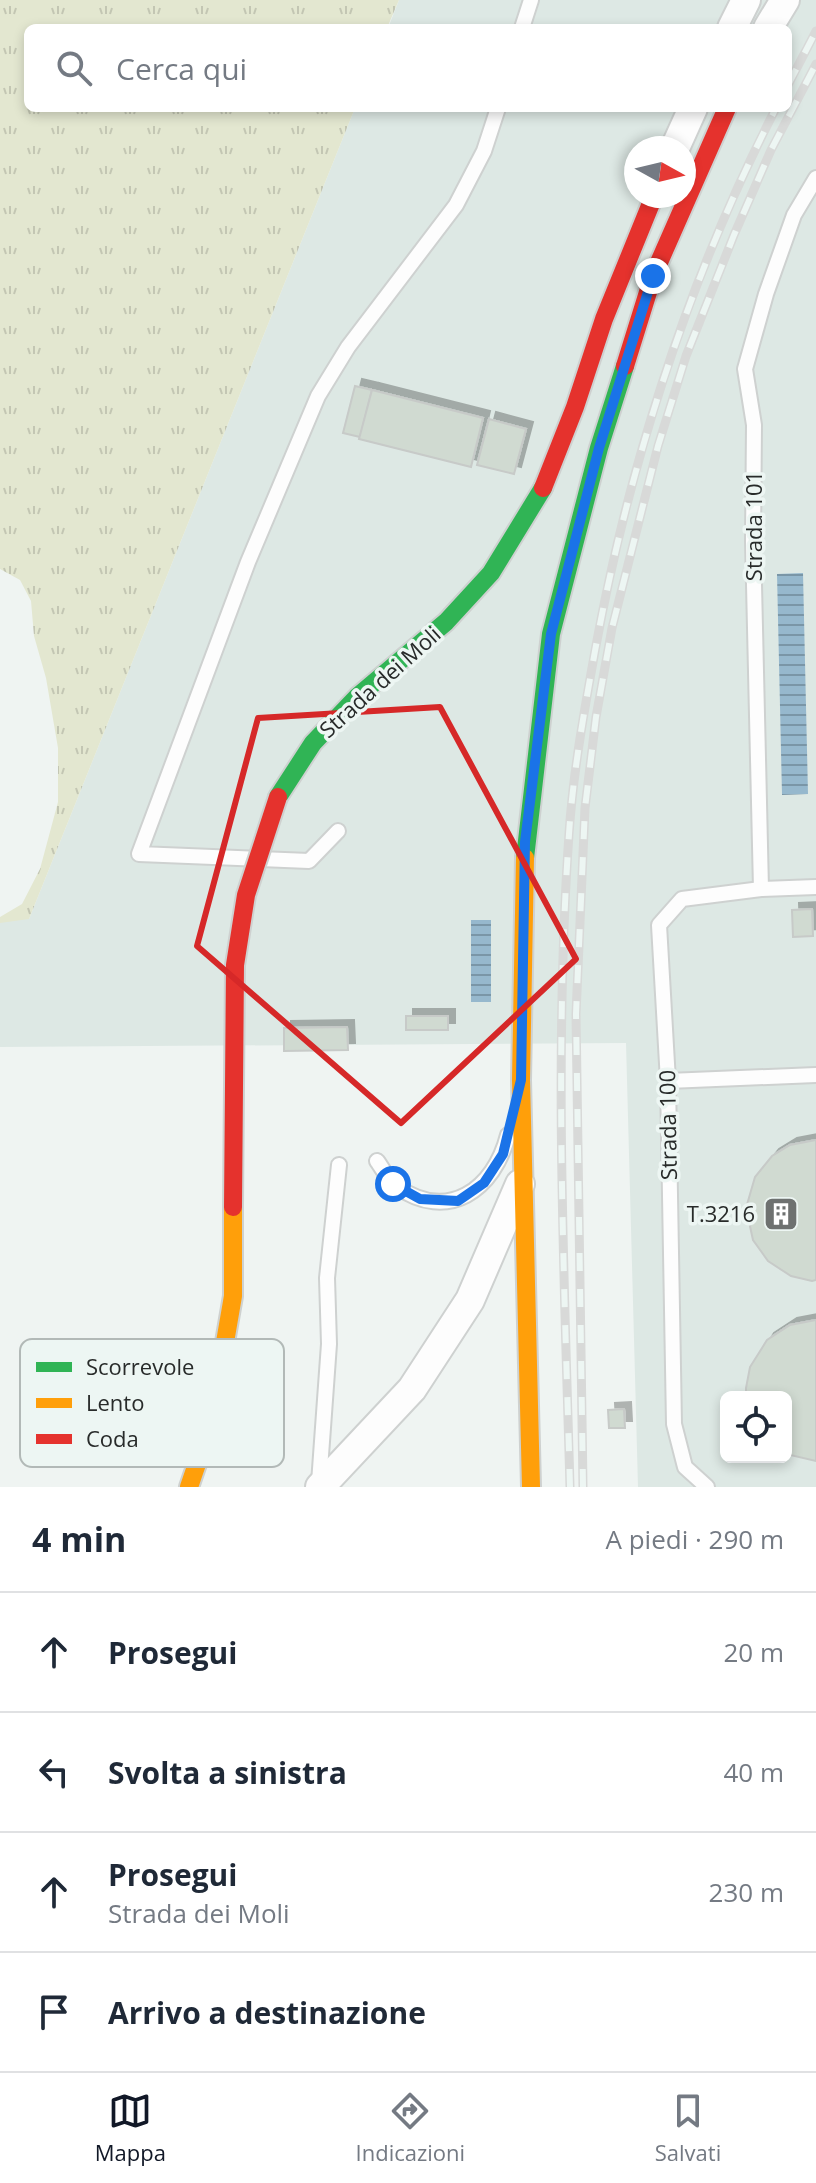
<!DOCTYPE html>
<html lang="it">
<head>
<meta charset="utf-8">
<style>
  :root { --surface:#fff; --page:#f6f6f7; --text:#1f2937; --muted:#747a83; --line:#e0e1e3; --accent:#111827 }
  body { margin:0; font-family:"Open Sans",sans-serif; background:var(--page); color:var(--text) }
  .controls { position:absolute; right:24px; bottom:24px; display:grid; overflow:hidden; border-radius:12px; box-shadow:0 4px 12px #0003 }
  .controls button { width:72px; height:72px; display:grid; place-items:center; padding:0; border:0; border-bottom:2px solid var(--line); background:var(--surface); color:var(--text); font:40px sans-serif }
  .compass { position:absolute; left:624px; top:136px; width:72px; height:72px; border-radius:50%; background:var(--surface); box-shadow:0 4px 12px #0003; rotate:98deg }
  .stop { position:absolute; width:24px; height:24px; margin:-18px; border:6px solid #1a73e8; border-radius:50%; background:#fff }
  .stop.end { background:#1a73e8; border-color:#fff; box-shadow:0 2px 8px #0008 }
  .list { margin:0; padding:0; list-style:none }
  h2 { display:flex; justify-content:space-between; align-items:center; height:104px; margin:0; padding:0 32px; font-size:34px }
  h2 small { font-size:26px; font-weight:400; color:var(--muted) }
  .list li { display:grid; grid-template-columns:52px 1fr auto; gap:24px; align-items:center; box-sizing:border-box; height:120px; padding:0 32px; border-top:2px solid var(--line) }
  .list b { display:block; font-size:30px; white-space:nowrap }
  .list p { margin:0; font-size:26px; white-space:nowrap; color:var(--muted) }
  .list em { font-size:26px; font-style:normal; color:var(--muted) }
  .icon { flex:none; width:44px; height:44px; fill:none; stroke:currentColor; stroke-width:2; stroke-linecap:round; stroke-linejoin:round }
  .map { position:relative; flex:none; width:816px; height:1487px; overflow:hidden }
  .search { position:absolute; background:var(--surface); box-shadow:0 4px 12px #0003; left:24px; right:24px; top:24px; height:88px; display:flex; align-items:center; gap:20px; box-sizing:border-box; padding:0 28px; border-radius:12px; color:var(--muted); font-size:30px }
  .sheet { height:584px; background:var(--surface) }
  nav { display:flex; justify-content:space-around; align-items:center; box-sizing:border-box; height:112px; border-top:2px solid var(--line); background:var(--surface); font-size:22px; color:var(--muted) }
  nav a { display:grid; justify-items:center; gap:4px }
  nav .on { color:var(--accent) }
  .map>svg:first-child { display:block }
  .built { fill:#dde8e4; fill-rule:evenodd }
  .grass { fill:url(#grass-tufts) }
  .water { fill:url(#water-rules) }
  .building { fill:#d0dad1; stroke:#c7cac8; stroke-width:2; filter:url(#shadow) }
  .lines { fill:none; stroke-linecap:round; stroke-linejoin:round }
  .lane-casing { stroke:#ced1d0; stroke-width:18 }
  .street-casing { stroke:#ced1d0; stroke-width:32 }
  .fast-casing { stroke:#ced1d0; stroke-width:22 }
  .slow-casing { stroke:#ced1d0; stroke-width:22 }
  .jam-casing { stroke:#ced1d0; stroke-width:22 }
  .lane { stroke:#fdfdfd; stroke-width:14 }
  .street { stroke:#fdfdfd; stroke-width:28 }
  .fast { stroke:#30b455; stroke-width:18 }
  .slow { stroke:#ff9f0a; stroke-width:18 }
  .jam { stroke:#e5322d; stroke-width:18 }
  .rail-casing { stroke:#d8d9d8; stroke-width:9 }
  .rail { stroke:#edf6f3; stroke-width:6; stroke-dasharray:18; stroke-linecap:butt }
  .jam-bridge-casing { stroke:#ced1d0; stroke-width:22; stroke-linecap:butt }
  .jam-bridge { stroke:#e5322d; stroke-width:18 }
  .route { stroke:#1a73e8; stroke-width:10 }
  .marked { fill:none; stroke:#d62828; stroke-width:6; stroke-linejoin:round }
  .labels { text-anchor:middle; stroke-width:7; stroke-linejoin:round; paint-order:stroke }
  .street-label { font-size:22px; fill:#282b2a; stroke:#edf6f3 }
  .poi-label { font-size:22px; fill:#282b2a; stroke:#edf6f3; text-anchor:end }
  .key { fill:#edf6f3; stroke:#b2b9b7; stroke-width:2 }
  .key-label { font-size:22px; fill:#282b2a }
</style>
</head>
<body>
<div class="map">
<svg width="816" height="1487" viewBox="0 0 816 1487">
  <defs>
    <pattern id="grass-tufts" width="24" height="20" patternUnits="userSpaceOnUse" patternTransform="scale(2)"><rect width="24" height="20" fill="#e3e7d0"/><path d="M3 7l-1-3M5 7V3M7 7l1-3M15 17l-1-3M17 17v-4M19 17l1-3" fill="none" stroke="#c3c6b3"/></pattern>
    <pattern id="water-rules" width="6" height="5" patternUnits="userSpaceOnUse" patternTransform="scale(2)"><rect width="6" height="5" fill="#96b8cd"/><path d="M0 2.5h6" fill="none" stroke="#7a96a7"/></pattern>
    <filter id="shadow"><feDropShadow dx="7" dy="-7" stdDeviation="0" flood-color="#0004"/></filter>
  </defs>
  <rect width="100%" height="100%" fill="#eff4f2"/>
  <path class="built" d="M399 0H816V1487H638L626 1043 0 1047V919H29L355 108H788V28H388ZM636 148H684V196H636ZM726 1397H786V1457H726Z"/>
  <path class="grass" d="M0 0H399L387 28H28V108H355L29 919 0 923V917L22 904 40 869 58 802V748L46 678 34 636 31 601 20 580 0 569Z"/>
  <g class="water">
    <path d="M803 573 808 794 782 795 777 574Z"/>
    <rect x="471" y="920" width="20" height="82"/>
  </g>
  <g class="building">
    <path d="M355 386 372 390 360 437 343 433Z"/>
    <path d="M372 390 483 418 471 467 359 439Z"/>
    <path d="M489 419 526 429 514 474 477 465Z"/>
    <path d="M812 909 813 936 793 937 792 910Z"/>
    <rect x="406" y="1016" width="42" height="14"/>
    <path d="M347 1027 348 1050 284 1051V1028Z"/>
    <path d="M816 1140V1280L812 1281 791 1276 768 1261 753 1240 746 1208 755 1177 772 1156 790 1145Z"/>
    <path d="M816 1320V1461L786 1454V1397H746V1388L750 1367 767 1340 790 1325Z"/>
    <path d="M624 1409 625 1428H609L608 1410Z"/>
  </g>
  <g class="lines">
    <g class="lane-casing">
      <g id="lane">
        <path d="M522 28 531 0"/>
        <path d="M338 831 309 861 139 854 248 562 318 396 348 347 456 205 484 151 498 108"/>
        <path d="M761 889 753 541 754 425 745 369 766 294 794 215 816 178"/>
        <path d="M668 1081 816 1075"/>
        <path d="M377 1161C383 1169 388 1180 396 1186 448 1223 494 1190 508 1135"/>
        <path d="M319 1483 329 1344 327 1278 339 1165"/>
        <path d="M707 1487 685 1467 674 1424 668 1081 659 925 682 899 761 889 816 887"/>
      </g>
    </g>
    <g class="street-casing">
      <g id="street">
        <path d="M732 28 746 0"/>
        <path d="M768 28 785 0"/>
        <path d="M675 148 693 108"/>
        <path d="M320 1487 412 1389 470 1300 520 1184"/>
      </g>
    </g>
    <g class="fast-casing">
      <g id="fast">
        <path d="M278 797 313 743 357 697 446 622 491 573 543 488"/>
        <path d="M525 858 551 634 599 448 625 366"/>
      </g>
    </g>
    <g class="slow-casing">
      <g id="slow">
        <path d="M525 858 521 1080 531 1487"/>
        <path d="M189 1487 211 1423 233 1296V1207"/>
      </g>
    </g>
    <g class="jam-casing">
      <g id="jam">
        <path d="M625 366 653 276 727 108"/>
        <path d="M543 488 575 407 604 319 654 196"/>
      </g>
    </g>
    <use href="#lane" class="lane"/>
    <use href="#street" class="street"/>
    <use href="#fast" class="fast"/>
    <use href="#slow" class="slow"/>
    <use href="#jam" class="jam"/>
    <g class="rail-casing">
      <g id="rail">
        <path d="M788 85 816 31"/>
        <path d="M570 1487C564 1270 554 1051 569 834 573 773 584 712 595 651 629 464 689 278 776 108"/>
        <path d="M583 1487 576 1014 585 808 596 717 612 628 658 446 686 356 734 235 771 150 816 64"/>
      </g>
    </g>
    <use href="#rail" class="rail"/>
    <g class="jam-bridge-casing">
      <path id="jam-bridge" d="M233 1207 235 965 246 895 278 797"/>
    </g>
    <use href="#jam-bridge" class="jam-bridge"/>
  </g>
  <g class="lines">
    <path class="route" d="M393 1184 420 1199 458 1201 484 1183 503 1154 521 1080 525 842 551 634 599 448 653 276"/>
  </g>
  <path class="marked" d="M440 707 576 959 401 1123 197 946 258 718Z"/>
  <defs>
    <g id="building-square" transform="scale(1.8)"><rect x="-9" y="-9" width="18" height="18" rx="4" fill="#6e7170" stroke="#edf6f3"/><path d="M-4-6H4V6H1V3H-1V6H-4ZM-2.5-4.3h1.7v1.8h-1.7ZM.8-4.3h1.7v1.8H.8ZM-2.5-1h1.7V.8h-1.7ZM.8-1h1.7V.8H.8Z" fill="#fff"/></g>
  </defs>
  <g fill-rule="evenodd">
    <use href="#building-square" x="781" y="1214"/>
  </g>
  <g class="labels">
    <g class="street-label">
      <text transform="translate(754 526) rotate(-90)" y="8">Strada 101</text>
      <text transform="translate(380 682) rotate(-42)" y="8">Strada dei Moli</text>
      <text transform="translate(668 1125) rotate(-91)" y="8">Strada 100</text>
    </g>
    <g class="poi-label">
      <text x="755" y="1222">T.3216</text>
    </g>
  </g>
  <rect x="20" y="1339" width="264" height="128" rx="12" class="key"/>
  <rect x="36" y="1362" width="36" height="10" fill="#30b455"/>
  <rect x="36" y="1398" width="36" height="10" fill="#ff9f0a"/>
  <rect x="36" y="1434" width="36" height="10" fill="#e5322d"/>
  <g class="key-label">
    <text x="86" y="1375">Scorrevole</text>
    <text x="86" y="1411">Lento</text>
    <text x="86" y="1447">Coda</text>
  </g>
</svg>
<div class="controls">
<button><svg class="icon" aria-label="locate" viewBox="0 0 24 24"><circle cx="12" cy="12" r="6"/><path d="M12 2v4M12 18v4M2 12h4M18 12h4"/></svg></button>
</div>
<svg class="compass" viewBox="-18 -18 36 36"><path d="M0-13l5 13h-10z" fill="#e53935"/><path d="M0 13l5-13h-10z" fill="#747a83"/></svg>
<div class="stop" style="left:393px;top:1184px"></div>
<div class="stop end" style="left:653px;top:276px"></div>
<div class="search"><svg class="icon" aria-label="search" viewBox="0 0 24 24"><circle cx="10" cy="10" r="6"/><path d="M15 15l6 6"/></svg>Cerca qui</div>
</div>
<section class="sheet">
<h2>4 min<small>A piedi · 290 m</small></h2>
<ul class="list">
<li><svg class="icon" aria-label="ahead" viewBox="0 0 24 24"><path d="M12 20V5M6 11l6-6 6 6"/></svg><div><b>Prosegui</b></div><em>20 m</em></li>
<li><svg class="icon" aria-label="left" viewBox="0 0 24 24"><path d="M17 20v-9H6M10 6l-5 5 5 5"/></svg><div><b>Svolta a sinistra</b></div><em>40 m</em></li>
<li><svg class="icon" aria-label="ahead" viewBox="0 0 24 24"><path d="M12 20V5M6 11l6-6 6 6"/></svg><div><b>Prosegui</b><p>Strada dei Moli</p></div><em>230 m</em></li>
<li><svg class="icon" aria-label="arrive" viewBox="0 0 24 24"><path d="M6 21V4h12l-3 4 3 4H6"/></svg><div><b>Arrivo a destinazione</b></div></li>
</ul>
</section>
<nav>
<a class="on"><svg class="icon" aria-label="map" viewBox="0 0 24 24"><path d="M3 6l6-2 6 2 6-2v14l-6 2-6-2-6 2zM9 4v14M15 6v14"/></svg>Mappa</a>
<a><svg class="icon" aria-label="directions" viewBox="0 0 24 24"><path d="M12 3l9 9-9 9-9-9zM9 14v-3h6M13 9l2 2-2 2"/></svg>Indicazioni</a>
<a><svg class="icon" aria-label="saved" viewBox="0 0 24 24"><path d="M7 4h10v16l-5-4-5 4z"/></svg>Salvati</a>
</nav>
</body>
</html>
